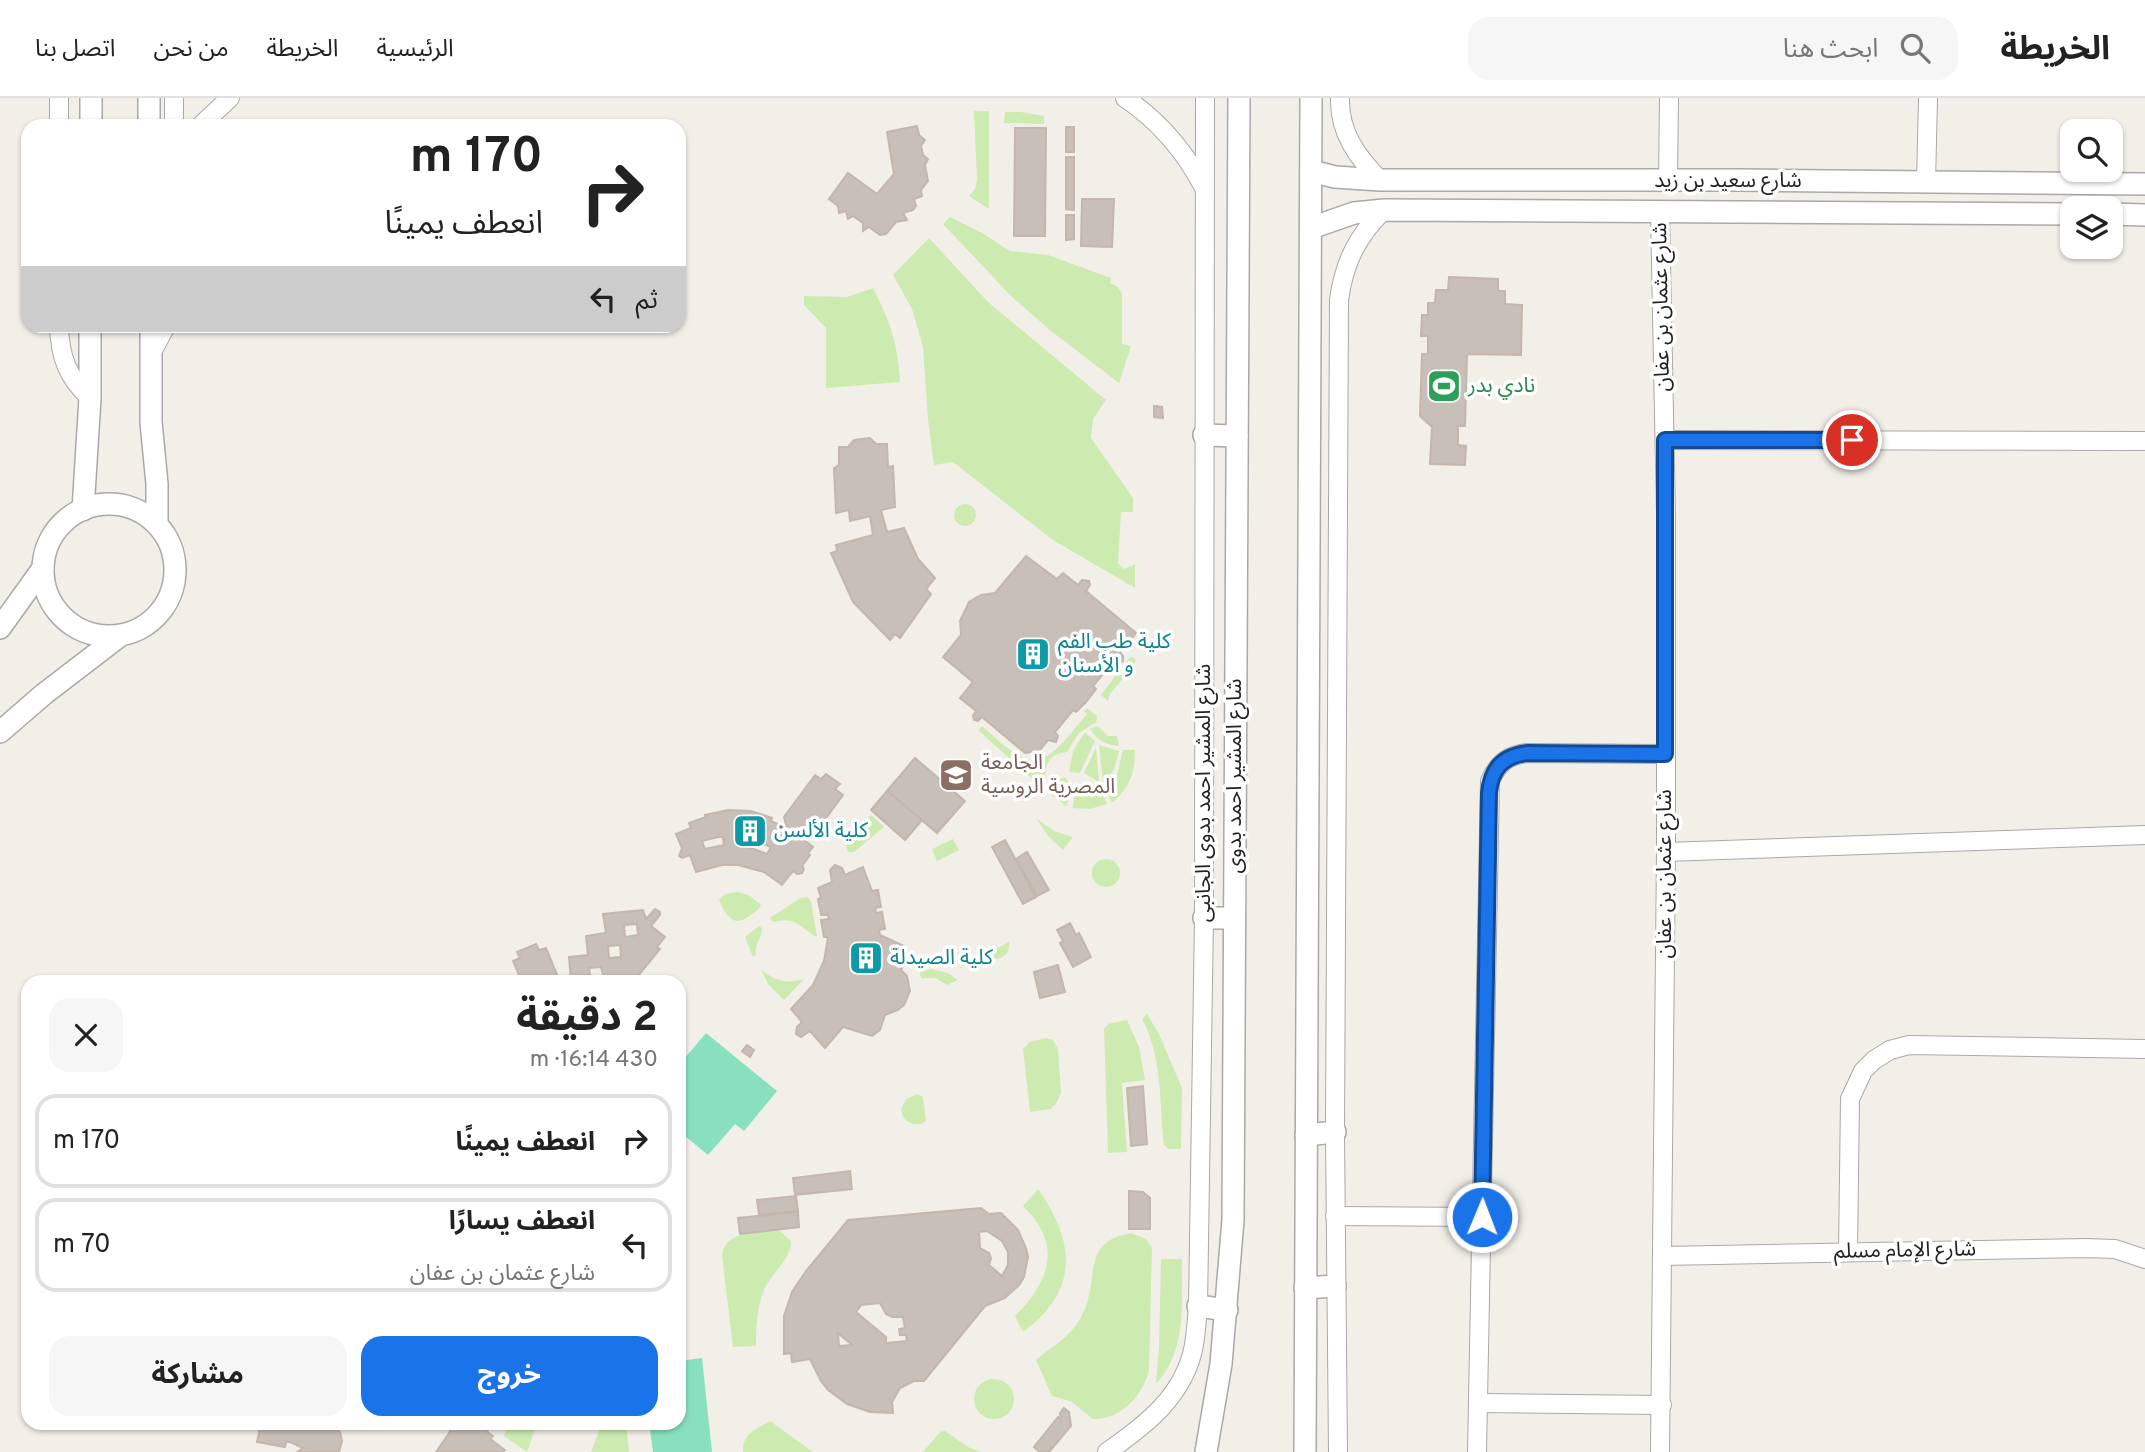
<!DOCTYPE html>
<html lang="ar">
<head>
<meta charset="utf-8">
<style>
	:root { --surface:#fff; --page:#f6f6f6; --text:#222; --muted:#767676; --line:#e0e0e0; --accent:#1a73e8 }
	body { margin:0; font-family:Overpass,"Noto Sans Arabic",sans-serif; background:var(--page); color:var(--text); direction:rtl; height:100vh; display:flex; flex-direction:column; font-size:26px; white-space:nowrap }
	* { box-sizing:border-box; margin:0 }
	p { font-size:23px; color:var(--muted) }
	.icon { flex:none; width:38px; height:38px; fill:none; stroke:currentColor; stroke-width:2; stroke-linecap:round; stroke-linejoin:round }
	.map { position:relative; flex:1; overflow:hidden; direction:ltr }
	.panel { position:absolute; left:21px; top:877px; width:665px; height:455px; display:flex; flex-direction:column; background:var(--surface); border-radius:21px; box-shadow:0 2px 5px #0004; direction:rtl }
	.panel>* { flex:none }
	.top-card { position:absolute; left:21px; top:21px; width:665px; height:214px; border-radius:21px; box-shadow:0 2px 5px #0004; direction:rtl; background:#fff; color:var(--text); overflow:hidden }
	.buttons { position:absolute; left:2060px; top:21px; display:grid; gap:14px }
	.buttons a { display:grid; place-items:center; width:63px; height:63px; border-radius:14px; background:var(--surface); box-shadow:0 2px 5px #0004; font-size:35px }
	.pin { position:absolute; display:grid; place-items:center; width:60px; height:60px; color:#fff; margin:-30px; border:4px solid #fff; border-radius:50%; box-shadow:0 2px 7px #0007 }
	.me { position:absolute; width:77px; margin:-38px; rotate:1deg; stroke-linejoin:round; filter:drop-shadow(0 0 5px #0008) }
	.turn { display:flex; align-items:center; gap:24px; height:147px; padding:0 28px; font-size:32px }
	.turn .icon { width:91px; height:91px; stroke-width:2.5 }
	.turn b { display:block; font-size:49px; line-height:60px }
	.then { display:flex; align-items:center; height:66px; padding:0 28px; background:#0003; gap:14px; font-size:26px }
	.round { display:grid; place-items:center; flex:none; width:74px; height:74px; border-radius:21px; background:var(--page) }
	.summary { display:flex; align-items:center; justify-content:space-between; height:119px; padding:0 28px }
	h1 { font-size:42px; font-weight:700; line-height:52px }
	.action { display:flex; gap:14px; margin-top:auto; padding:14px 28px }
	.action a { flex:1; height:80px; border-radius:21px; background:var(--accent); color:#fff; font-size:28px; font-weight:700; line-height:80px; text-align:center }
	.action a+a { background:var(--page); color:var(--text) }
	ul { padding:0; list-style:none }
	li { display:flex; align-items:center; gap:21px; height:94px; margin:0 14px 10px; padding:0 14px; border:4px solid var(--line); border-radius:21px }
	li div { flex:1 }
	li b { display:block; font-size:26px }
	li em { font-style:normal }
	header { display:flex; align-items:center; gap:42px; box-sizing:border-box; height:98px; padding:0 35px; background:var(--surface); border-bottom:2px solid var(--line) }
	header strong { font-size:33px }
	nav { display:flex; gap:38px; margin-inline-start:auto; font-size:24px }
	.search { width:490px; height:63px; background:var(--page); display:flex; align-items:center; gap:18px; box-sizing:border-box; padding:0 24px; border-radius:21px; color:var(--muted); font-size:26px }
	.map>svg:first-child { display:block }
	.grass { fill:#cdebb0 }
	.pitch { fill:#88e0be }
	.building { fill:#c7bfb8; stroke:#c4b6ab; stroke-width:2; fill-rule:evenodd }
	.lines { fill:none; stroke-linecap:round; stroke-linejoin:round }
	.minor-casing { stroke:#a9a9a9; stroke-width:20 }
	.tertiary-casing { stroke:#a9a9a9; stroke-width:24 }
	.minor { stroke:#fff; stroke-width:18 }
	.tertiary { stroke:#fff; stroke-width:21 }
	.route-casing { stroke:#114b97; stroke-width:18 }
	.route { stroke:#1a73e8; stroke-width:12 }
	.labels { text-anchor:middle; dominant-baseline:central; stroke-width:7; stroke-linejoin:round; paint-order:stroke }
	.street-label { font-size:21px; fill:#222; stroke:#fff }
	.leisure-label { font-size:21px; fill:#27864d; stroke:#fff; text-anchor:start }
	.culture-label { font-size:21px; fill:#0d838f; stroke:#fff; text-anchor:start }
	.education-label { font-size:21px; fill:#785e54; stroke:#fff; text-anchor:start }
</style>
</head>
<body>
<header>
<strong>الخريطة</strong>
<div class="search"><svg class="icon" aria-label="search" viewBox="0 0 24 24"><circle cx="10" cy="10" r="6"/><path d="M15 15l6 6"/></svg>ابحث هنا</div>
<nav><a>الرئيسية</a><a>الخريطة</a><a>من نحن</a><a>اتصل بنا</a></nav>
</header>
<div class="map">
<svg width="2145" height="1354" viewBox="0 0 2145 1354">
	<rect width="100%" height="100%" fill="#f2efe9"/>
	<g class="grass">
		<polygon points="974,13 989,13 989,111 969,98 975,91 977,82"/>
		<polygon points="1005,14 1021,14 1044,18 1044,26 1004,25"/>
		<polygon points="950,119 982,135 1010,153 1048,157 1111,180 1110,185 1118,189 1122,196 1122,246 1131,248 1119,285 1051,233 1012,199 943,126"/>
		<polygon points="929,140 988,204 1106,302 1093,321 1091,340 1133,400 1133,414 1121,414 1118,465 1124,471 1135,466 1135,490 1053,442 953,364 934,367 928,322 923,249 912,211 893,177"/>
		<path d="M873,190C890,223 898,246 900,284L826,290V230L804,207V198L847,199Z"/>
		<circle cx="965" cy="417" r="11"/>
		<polygon points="1133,559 1136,562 1134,567 1110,596 1108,603 1101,597 1129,560"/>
		<path d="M1087,610L1097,618L1096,624L1078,636L1067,654C1051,655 1043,666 1046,681L1040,688L978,632L982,628C994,638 1007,652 1022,659C1048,673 1072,632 1087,616L1084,613Z"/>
		<path d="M1098,628L1108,638H1117L1119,648C1106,647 1097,642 1090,631Z"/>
		<polygon points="1085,634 1095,643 1080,675 1069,674 1073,653"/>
		<polygon points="1099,647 1119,653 1114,672 1103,685"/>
		<polygon points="1096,650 1099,684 1084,675"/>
		<path d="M1123,652H1135C1135,675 1130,689 1112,705L1104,690L1117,677Z"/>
		<polygon points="1065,679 1073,691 1066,708 1044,691 1052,684"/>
		<polygon points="1101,692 1107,706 1090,711 1072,710 1076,694 1091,695"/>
		<polygon points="871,717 884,729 854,754 848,754 846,747"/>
		<polygon points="1037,721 1054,733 1073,739 1063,752 1048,738"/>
		<polygon points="953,741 959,752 937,763 932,751"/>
		<circle cx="1106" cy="775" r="14"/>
		<path d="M737,794L749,797L761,807C758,813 754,815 748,819C733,830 725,816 719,802L725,796Z"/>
		<path d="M807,799L811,803L817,839C800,831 799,818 774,824L770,822L771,819L801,800Z"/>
		<path d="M759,828L762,830C763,839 754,846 756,857L753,859L745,839Z"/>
		<path d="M1009,844C1010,854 1005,860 995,861L986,856Z"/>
		<path d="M761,871C774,883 787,886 804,881L784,902L768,886Z"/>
		<polygon points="931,871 948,875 958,882 947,887 935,880 921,880 920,874"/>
		<path d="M1147,916L1159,936L1182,990L1181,1051H1169L1164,1047C1159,1005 1163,959 1142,921Z"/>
		<polygon points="1127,922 1139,949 1145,982 1122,985 1127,1054 1108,1055 1104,931 1108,926"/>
		<polygon points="1046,940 1053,942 1058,951 1061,995 1057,1004 1051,1011 1030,1014 1023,951 1030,944"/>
		<path d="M918,996L923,999L926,1023C919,1029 908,1026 903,1019L901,1011L907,1000Z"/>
		<path d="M1038,1091C1076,1144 1079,1193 1023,1234L1015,1218C1050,1183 1063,1146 1023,1108Z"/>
		<path d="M780,1133L791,1143C792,1160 771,1176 764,1192C757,1210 756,1228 756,1248L733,1249L722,1157C725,1132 760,1134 780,1133Z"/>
		<path d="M1131,1135L1146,1141L1152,1150L1149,1273C1142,1298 1121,1322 1093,1321L1072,1304L1052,1298L1036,1262C1052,1248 1069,1240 1080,1221C1103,1182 1077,1145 1131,1135Z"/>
		<path d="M1161,1161H1182C1181,1205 1188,1251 1156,1286L1159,1249Z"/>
		<circle cx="994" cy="1301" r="20"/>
		<path d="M770,1323L813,1354H743C742,1336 756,1331 770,1323Z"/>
		<polygon points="508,1325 537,1326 527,1354 504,1338"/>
		<polygon points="602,1325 626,1325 629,1354 591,1354"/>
		<polygon points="945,1333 968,1349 980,1354 923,1354 940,1334"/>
	</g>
	<g class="pitch">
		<polygon points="706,935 777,993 744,1033 735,1026 708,1057 679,1033 679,990 684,983 679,979 679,967"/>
		<polygon points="702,1260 712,1354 653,1354 649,1325 679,1325 679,1263"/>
	</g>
	<g class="building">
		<polygon points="917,28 919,37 925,42 921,48 923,57 928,61 925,67 928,83 921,92 922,98 914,101 916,108 913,112 903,115 907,122 896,124 886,136 880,137 869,129 863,133 863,125 853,118 848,121 846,113 839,115 838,108 829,101 848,75 877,96 894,76 887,34"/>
		<rect x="1066" y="29" width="8" height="25"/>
		<polygon points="1015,30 1046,30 1045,138 1014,138"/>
		<polygon points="1066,59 1074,59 1074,112 1066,111"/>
		<polygon points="1082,101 1114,101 1112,149 1081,148"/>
		<polygon points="1066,117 1074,117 1074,141 1066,142"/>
		<polygon points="1449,179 1498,181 1498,193 1505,193 1505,206 1522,207 1521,257 1467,256 1465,328 1458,328 1458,347 1466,348 1465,367 1430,366 1432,329 1420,318 1422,256 1428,256 1428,238 1421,238 1422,217 1428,217 1428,205 1435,205 1436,192 1448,192"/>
		<polygon points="1154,308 1162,309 1163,320 1154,319"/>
		<polygon points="870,340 876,346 887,346 888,369 893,368 895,409 881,412 887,434 904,430 918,461 935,480 926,491 931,496 900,540 895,536 890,542 853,504 831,455 837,453 836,447 873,437 870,418 850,423 849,412 836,415 834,370 839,367 839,349 848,349 854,342"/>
		<polygon points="1026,458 1057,481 1063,475 1078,487 1082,482 1089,483 1090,487 1086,493 1136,535 1120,555 1123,558 1123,563 1119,566 1113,564 1093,588 1096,591 1086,604 1076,614 1073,612 1055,634 1058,638 1056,644 1048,642 1039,653 1025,655 982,619 978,623 974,622 973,618 976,613 960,600 973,584 943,559 961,537 960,523 969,504 981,497 995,495"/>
		<polygon points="915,660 965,703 937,735 887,693"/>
		<path d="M826,676L840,686L835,691L843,697L813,738H805L803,741L813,749L808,755L810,757L802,768L804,771L802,775L797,776L793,773L782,787L764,774L738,767H722L696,774L690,757L682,760L679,758L682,750L676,736L691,730L689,725L706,719L705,717L728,712L751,713L772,720L771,723L787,731L784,719L815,677L821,681ZM718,739H723L724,747L705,751L702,743ZM750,741L771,749L767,756L748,749Z"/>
		<polygon points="887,693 922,722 905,742 871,712"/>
		<polygon points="1005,742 1036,799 1023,806 992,749"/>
		<polygon points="1027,754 1049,792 1037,798 1016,761"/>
		<polygon points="835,767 842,770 845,777 863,769 872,793 878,792 881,809 875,810 876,815 882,814 885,831 879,832 880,837 904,848 908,857 901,872 907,878 910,893 904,907 898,912 885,917 880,932 872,938 843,929 825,950 810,933 801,939 796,936 797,929 802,924 791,911 813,887 824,863 828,839 824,839 821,822 829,821 828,817 821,817 818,801 821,800 818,790 832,784 830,772"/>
		<path d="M655,811L660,814V817L651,828L665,839L657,849L660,851L633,884H571L569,859L588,857L586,838L606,835L603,816L643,812L646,821ZM637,826L638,837L625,839L624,827ZM620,847L621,859L609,860L608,848ZM601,869L603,877L601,881H591L589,870Z"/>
		<polygon points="1070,825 1076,837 1079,835 1091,859 1073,869 1060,845 1063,843 1057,832"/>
		<polygon points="536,846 539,852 546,850 560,884 522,884 513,863 520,860 517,854"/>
		<polygon points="1058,867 1065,894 1040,900 1034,874"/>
		<polygon points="747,947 754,952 750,959 742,953"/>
		<polygon points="1143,988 1147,1046 1131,1048 1127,990"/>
		<polygon points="850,1073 852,1091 795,1097 793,1080"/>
		<polygon points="1129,1093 1143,1094 1150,1100 1150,1131 1129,1131"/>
		<polygon points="796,1098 798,1113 759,1117 757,1102"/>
		<path d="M981,1110L989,1116L1001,1115L1018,1132L1026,1150L1028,1159L1024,1179L1019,1187L1005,1200L985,1208L924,1283H914L900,1290L892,1304L893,1315L870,1314L847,1306L828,1292L821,1283L810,1261L792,1264L791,1255L784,1256V1218L792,1194L806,1173L848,1122ZM987,1133L1002,1143L1008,1154V1167L1002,1178L989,1167L991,1160L989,1155L980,1150L979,1134ZM880,1205L886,1216L892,1219H903L905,1230L899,1231L900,1237H906L907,1243L886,1245V1239L856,1214L861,1207ZM838,1235L852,1247L839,1248Z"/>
		<polygon points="798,1114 799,1129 740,1136 738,1120"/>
		<polygon points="1064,1310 1069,1314 1071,1328 1049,1354 1040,1354 1034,1349 1058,1319 1061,1322 1060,1315"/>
		<polygon points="261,1325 313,1325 331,1328 340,1334 342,1343 339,1354 297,1354 303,1350 290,1344 286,1344 285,1349 257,1344"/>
		<polygon points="456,1325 477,1327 492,1325 487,1334 493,1338 490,1341 505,1352 503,1354 436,1354"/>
	</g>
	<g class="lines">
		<g class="minor-casing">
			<g id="minor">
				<path d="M1125,0C1159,23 1184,52 1203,88"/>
				<path d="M1340,0C1339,34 1357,59 1380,82"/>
				<polyline points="59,28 59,0"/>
				<polyline points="174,28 174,0"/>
				<polyline points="200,28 230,0"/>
				<polyline points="1668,82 1669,0"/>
				<polyline points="1926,85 1928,0"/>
				<polyline points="1660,114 1666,417 1666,754 1660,1354"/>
				<path d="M59,228C60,258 67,279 90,300"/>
				<polyline points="151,256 166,228"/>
				<polyline points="1665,342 2145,343"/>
				<polyline points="1666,754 2145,737"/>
				<polyline points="1335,1118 1482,1119"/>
				<polyline points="1848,1154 1850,1001 1863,973 1874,962 1890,952 1909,947 2145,951"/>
				<polyline points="1663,1158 2086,1150 2115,1151 2145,1161"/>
				<polyline points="1478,1305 1662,1307"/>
				<path d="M1107,1354C1146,1327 1185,1297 1194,1247C1196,1234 1197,1221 1198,1208L1204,820L1205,0"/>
				<path d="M1338,1354L1335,1034L1339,202C1344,165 1357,138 1384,112"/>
				<path d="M1477,1354L1490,683C1498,665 1508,657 1527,655L1666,656"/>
			</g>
		</g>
		<g class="tertiary-casing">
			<g id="tertiary">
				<polyline points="149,0 149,28"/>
				<polyline points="91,28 91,0"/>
				<polyline points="1311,73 1335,79 1380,82 1740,82 2145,86"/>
				<polyline points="2110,116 2145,117"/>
				<polyline points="1311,130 1354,115 1384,112 2072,116"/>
				<polyline points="151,228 151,324 157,386 157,426"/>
				<polyline points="1204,337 1237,338"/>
				<circle cx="109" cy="472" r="66"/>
				<polyline points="83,412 90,300 90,228"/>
				<polyline points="0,530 43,470"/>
				<polyline points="0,634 44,596 121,537"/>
				<polyline points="1204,820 1234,820"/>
				<polyline points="1306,1037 1335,1034"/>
				<polyline points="1305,1190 1335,1188"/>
				<polyline points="1198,1208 1227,1212"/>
				<polyline points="1206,1354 1221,1266 1233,1122 1239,0"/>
				<polyline points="1305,1354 1311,0"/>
			</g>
		</g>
		<use href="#minor" class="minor"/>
		<use href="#tertiary" class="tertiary"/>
	</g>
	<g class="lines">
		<g class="route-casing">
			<path id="route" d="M1482,1119L1489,695C1491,671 1503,658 1527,655L1665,656V342H1852"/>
		</g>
		<use href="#route" class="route"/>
	</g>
	<defs>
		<g id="stadium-square" transform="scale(1.75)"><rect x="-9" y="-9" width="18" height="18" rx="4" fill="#2e9e5b" stroke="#fff"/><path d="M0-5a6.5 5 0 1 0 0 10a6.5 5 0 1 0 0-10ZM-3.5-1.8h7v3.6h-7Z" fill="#fff"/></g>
		<g id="building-square" transform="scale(1.75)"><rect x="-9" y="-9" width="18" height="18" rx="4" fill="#0f9aa8" stroke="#fff"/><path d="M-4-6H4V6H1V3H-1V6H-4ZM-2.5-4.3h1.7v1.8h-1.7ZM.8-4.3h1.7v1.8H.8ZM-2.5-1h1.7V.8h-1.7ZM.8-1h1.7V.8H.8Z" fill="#fff"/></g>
		<g id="university-square" transform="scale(1.75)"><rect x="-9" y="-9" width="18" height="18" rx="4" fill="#8d6e63" stroke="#fff"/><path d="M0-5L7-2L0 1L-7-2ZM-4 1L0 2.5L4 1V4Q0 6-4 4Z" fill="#fff"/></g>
	</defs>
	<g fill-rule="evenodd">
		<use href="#stadium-square" x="1444" y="288"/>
		<use href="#building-square" x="1033" y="556"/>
		<use href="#university-square" x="956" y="677"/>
		<use href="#building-square" x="750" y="733"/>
		<use href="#building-square" x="866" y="860"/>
	</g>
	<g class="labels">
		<g class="street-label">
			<text x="1728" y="83">شارع سعيد بن زيد</text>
			<text transform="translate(1662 209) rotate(-91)">شارع عثمان بن عفان</text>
			<text transform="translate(1235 678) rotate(-90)">شارع المشير احمد بدوى</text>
			<text transform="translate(1204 695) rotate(-90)">شارع المشير احمد بدوى الجانبى</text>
			<text transform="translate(1665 776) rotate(-90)">شارع عثمان بن عفان</text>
			<text transform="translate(1905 1153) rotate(-1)">شارع الإمام مسلم</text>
		</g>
		<g class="leisure-label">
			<text x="1468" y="288">نادي بدر</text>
		</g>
		<g class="culture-label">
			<text x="1058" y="544">كلية طب الفم<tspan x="1058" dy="24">و الأسنان</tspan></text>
			<text x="774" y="733">كلية الألسن</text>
			<text x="890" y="860">كلية الصيدلة</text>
		</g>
		<g class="education-label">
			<text x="981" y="665">الجامعة<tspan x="981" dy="24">المصرية الروسية</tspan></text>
		</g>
	</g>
</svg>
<div class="buttons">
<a><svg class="icon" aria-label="search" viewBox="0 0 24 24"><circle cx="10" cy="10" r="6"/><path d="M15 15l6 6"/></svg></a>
<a><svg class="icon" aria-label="layers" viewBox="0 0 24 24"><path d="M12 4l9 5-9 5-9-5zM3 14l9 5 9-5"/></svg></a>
</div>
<div class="pin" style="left:1852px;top:342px;background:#d93025"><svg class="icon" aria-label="arrive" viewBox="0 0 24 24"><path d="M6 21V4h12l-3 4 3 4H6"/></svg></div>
<svg class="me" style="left:1482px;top:1119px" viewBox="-20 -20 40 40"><circle r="17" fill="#1a73e8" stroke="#fff" stroke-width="3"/><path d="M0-11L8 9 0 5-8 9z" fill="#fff"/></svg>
<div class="top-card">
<div class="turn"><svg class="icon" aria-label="right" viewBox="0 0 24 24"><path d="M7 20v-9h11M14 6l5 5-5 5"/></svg><div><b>170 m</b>انعطف يمينًا</div></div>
<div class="then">ثم<svg class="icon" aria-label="left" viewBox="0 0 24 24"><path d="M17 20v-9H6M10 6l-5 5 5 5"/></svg></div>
</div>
<section class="panel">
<div class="summary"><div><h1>2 دقيقة</h1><p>430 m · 16:14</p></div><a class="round"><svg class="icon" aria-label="close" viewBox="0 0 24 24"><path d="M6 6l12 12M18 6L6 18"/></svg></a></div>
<ul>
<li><svg class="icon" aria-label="right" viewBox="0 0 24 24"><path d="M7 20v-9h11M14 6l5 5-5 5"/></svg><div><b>انعطف يمينًا</b></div><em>170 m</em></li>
<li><svg class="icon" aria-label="left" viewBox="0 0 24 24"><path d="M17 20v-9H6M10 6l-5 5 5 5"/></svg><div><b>انعطف يسارًا</b><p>شارع عثمان بن عفان</p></div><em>70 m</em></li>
</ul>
<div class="action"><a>خروج</a><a>مشاركة</a></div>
</section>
</div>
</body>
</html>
